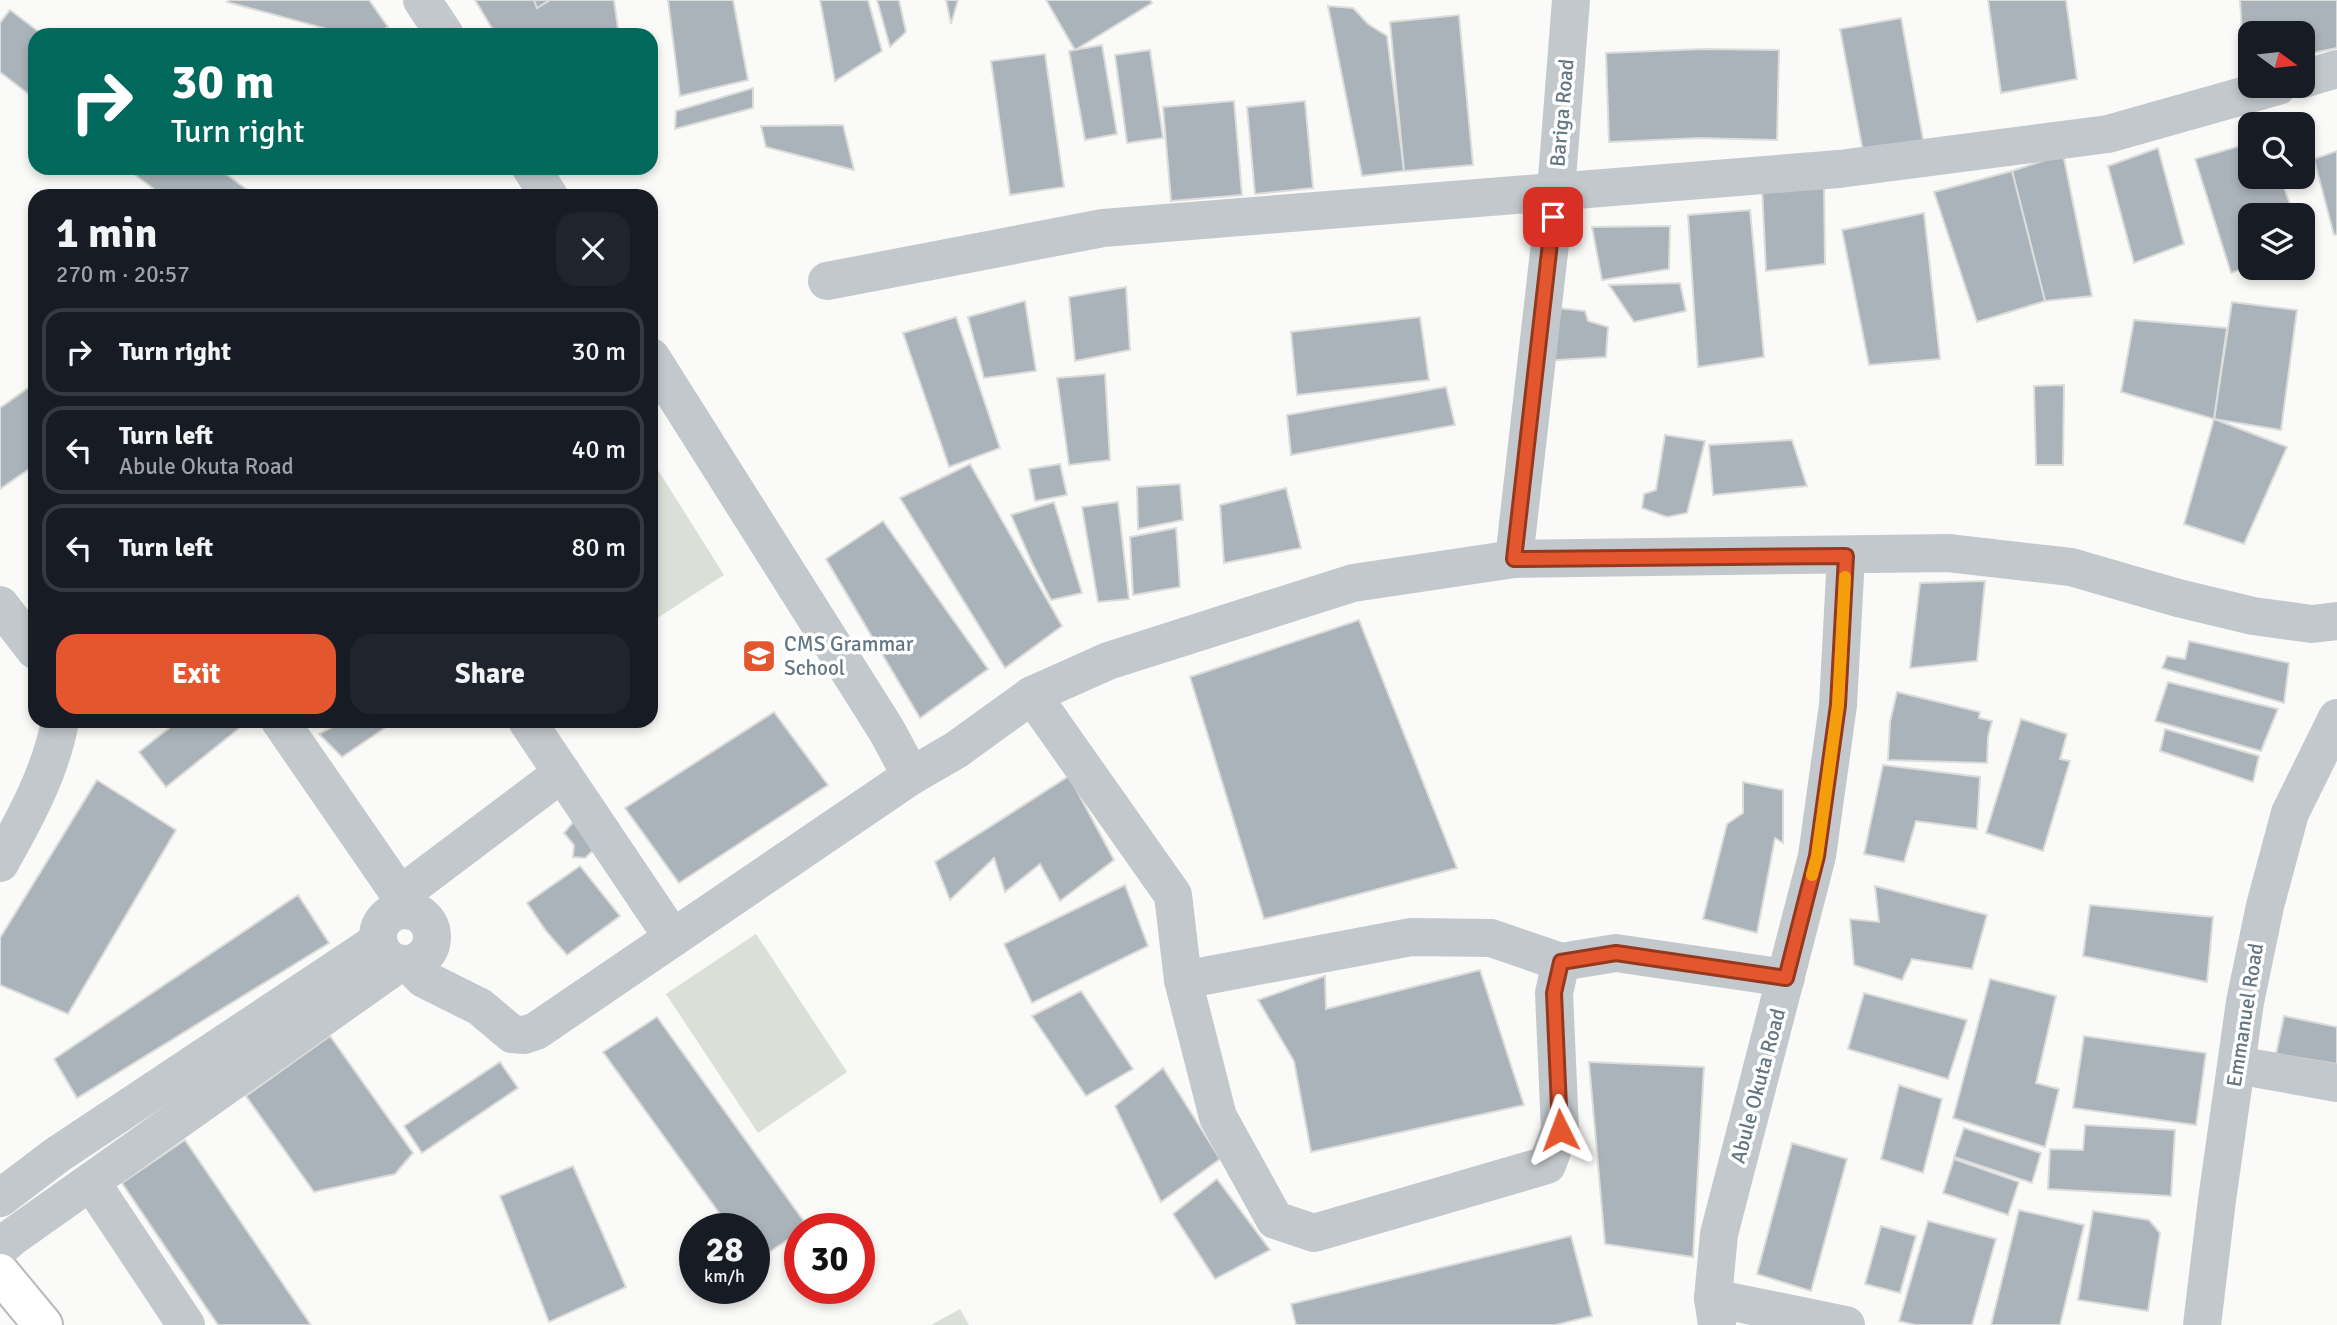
<!DOCTYPE html>
<html lang="en">
<head>
<meta charset="utf-8">
<style>
	:root { --surface:#171b24; --page:#20242c; --text:#f1f3f6; --muted:#9ea1a6; --line:#363941; --accent:#e4572e }
	body { margin:0; font-family:Signika,sans-serif; background:var(--page); color:var(--text); height:100vh; display:flex; flex-direction:column; font-size:26px; white-space:nowrap }
	* { box-sizing:border-box; margin:0 }
	p { font-size:23px; color:var(--muted) }
	.icon { flex:none; width:38px; height:38px; fill:none; stroke:currentColor; stroke-width:2; stroke-linecap:round; stroke-linejoin:round }
	.map { position:relative; flex:1; overflow:hidden }
	.drawer { position:absolute; left:28px; top:189px; width:630px; height:539px; display:flex; flex-direction:column; background:var(--surface); border-radius:21px; box-shadow:0 4px 10px #0003 }
	.drawer>* { flex:none }
	.hud { position:absolute; left:28px; top:28px; width:630px; height:147px; border-radius:21px; box-shadow:0 4px 10px #0003; background:#00695c; color:#fff; overflow:hidden }
	.needle { width:46px; rotate:105deg }
	.tools { position:absolute; left:2238px; top:21px; display:grid; gap:14px }
	.tools a { display:grid; place-items:center; width:77px; height:77px; border-radius:14px; background:var(--surface); box-shadow:0 4px 10px #0003; font-size:35px }
	.speed { position:absolute; left:679px; top:1213px; display:flex; gap:14px; font-size:35px; font-weight:700; text-align:center }
	.speed>* { display:grid; place-content:center; width:91px; height:91px; border-radius:50%; background:var(--surface); box-shadow:0 4px 10px #0003; line-height:1 }
	.speed small { font-size:18px; font-weight:400 }
	.speed .limit { border:10px solid #d22; background:#fff; color:#111 }
	.pin { position:absolute; display:grid; place-items:center; width:60px; height:60px; color:#fff; margin:-30px; border-radius:14px; box-shadow:0 4px 10px #0006 }
	.me { position:absolute; width:77px; margin:-38px; rotate:357deg; stroke-linejoin:round; filter:drop-shadow(0 0 5px #0008) }
	.turn { display:flex; align-items:center; gap:24px; height:147px; padding:0 28px; font-size:32px }
	.turn .icon { width:91px; height:91px; stroke-width:2.5 }
	.turn b { display:block; font-size:49px; line-height:60px }
	.round { display:grid; place-items:center; flex:none; width:74px; height:74px; border-radius:21px; background:var(--page) }
	.head { display:flex; align-items:center; justify-content:space-between; height:119px; padding:0 28px }
	h1 { font-size:42px; font-weight:700; line-height:52px }
	.primary-button { display:flex; gap:14px; margin-top:auto; padding:14px 28px }
	.primary-button a { flex:1; height:80px; border-radius:21px; background:var(--accent); color:#fff; font-size:28px; font-weight:700; line-height:80px; text-align:center }
	.primary-button a+a { background:var(--page); color:var(--text) }
	ul { padding:0; list-style:none }
	li { display:flex; align-items:center; gap:21px; height:88px; margin:0 14px 10px; padding:0 14px; border:4px solid var(--line); border-radius:21px }
	li div { flex:1 }
	li b { display:block; font-size:26px }
	li em { font-style:normal }
	.map>svg:first-child { display:block }
	.green { fill:#dadfd7 }
	.building { fill:#aab3b9; stroke:#dcdcda; stroke-width:2 }
	.lines { fill:none; stroke-linecap:round; stroke-linejoin:round }
	.major-casing { stroke:#b5babe; stroke-width:42 }
	.minor { stroke:#c3c8cc; stroke-width:38 }
	.major { stroke:#fff; stroke-width:38 }
	.route-casing { stroke:#94391e; stroke-width:18 }
	.route { stroke:#e4572e; stroke-width:12 }
	.slow { stroke:#f59e0b; stroke-width:12 }
	.labels { text-anchor:middle; dominant-baseline:central; stroke-width:7; stroke-linejoin:round; paint-order:stroke }
	.street-label { font-size:21px; fill:#657683; stroke:#fff }
	.poi-label { font-size:21px; fill:#657683; stroke:#fff; text-anchor:start }
</style>
</head>
<body>
<div class="map">
<svg width="2337" height="1325" viewBox="0 0 2337 1325">
	<rect width="100%" height="100%" fill="#fafaf8"/>
	<g class="green">
		<polygon points="651,459 724,575 651,622"/>
		<polygon points="756,934 847,1072 758,1133 666,994"/>
		<polygon points="960,1309 969,1325 931,1325"/>
	</g>
	<g class="building">
		<polygon points="230,0 369,0 388,27 374,35 349,35 227,2"/>
		<polygon points="475,0 614,0 619,35 496,35"/>
		<polygon points="534,0 550,0 537,8"/>
		<polygon points="668,0 733,0 748,80 680,96"/>
		<polygon points="820,0 868,0 882,51 835,81"/>
		<polygon points="877,0 899,0 906,32 890,47"/>
		<polygon points="946,0 958,0 951,24"/>
		<polygon points="1046,0 1150,0 1152,3 1075,50"/>
		<polygon points="1988,0 2066,0 2077,79 2001,93"/>
		<polygon points="2240,0 2337,0 2337,48 2303,55 2303,33 2250,33 2250,67 2244,68"/>
		<polygon points="1328,6 1353,8 1368,24 1387,36 1404,171 1362,176"/>
		<polygon points="10,10 43,35 35,35 35,99 0,72 0,23"/>
		<polygon points="1459,15 1473,165 1404,171 1390,22"/>
		<polygon points="1901,18 1924,145 1864,157 1840,29"/>
		<polygon points="1102,45 1117,134 1085,140 1069,51"/>
		<polygon points="1703,49 1779,50 1777,140 1700,138 1609,142 1606,53"/>
		<polygon points="1150,50 1163,138 1127,143 1115,55"/>
		<polygon points="1045,54 1064,187 1010,195 991,61"/>
		<polygon points="753,88 753,108 675,129 676,111"/>
		<polygon points="1234,101 1242,195 1171,201 1163,107"/>
		<polygon points="1305,101 1313,188 1255,194 1247,107"/>
		<polygon points="843,125 854,170 766,147 761,126"/>
		<polygon points="2250,143 2250,177 2280,177 2294,215 2250,215 2250,266 2231,273 2195,159"/>
		<polygon points="2158,148 2184,244 2134,263 2108,166"/>
		<polygon points="2337,151 2337,234 2334,235 2314,159"/>
		<polygon points="2063,154 2092,296 2045,301 2012,171"/>
		<polygon points="126,168 218,168 250,192 247,196 163,196"/>
		<polygon points="2012,171 2045,301 1977,322 1934,192"/>
		<polygon points="1824,182 1825,264 1766,271 1762,187"/>
		<polygon points="1750,210 1764,357 1698,367 1688,215"/>
		<polygon points="1924,213 1940,359 1869,365 1842,230"/>
		<polygon points="1670,226 1669,269 1602,280 1592,227"/>
		<polygon points="1680,283 1686,311 1634,322 1609,285"/>
		<polygon points="1126,287 1130,350 1075,361 1069,297"/>
		<polygon points="1025,301 1036,371 984,378 968,317"/>
		<polygon points="2232,302 2297,310 2281,430 2214,419"/>
		<polygon points="1549,307 1585,311 1588,321 1608,327 1606,357 1542,361"/>
		<polygon points="956,317 1000,448 949,467 903,333"/>
		<polygon points="1420,317 1429,380 1297,395 1291,332"/>
		<polygon points="2134,320 2227,328 2214,419 2121,392"/>
		<polygon points="1105,374 1110,460 1069,465 1057,378"/>
		<polygon points="35,383 35,465 0,489 0,408"/>
		<polygon points="2064,385 2063,465 2036,465 2034,386"/>
		<polygon points="1446,387 1455,425 1291,455 1287,415"/>
		<polygon points="2214,419 2287,447 2244,544 2184,524"/>
		<polygon points="1665,435 1705,441 1687,513 1667,517 1642,508 1644,494 1656,490"/>
		<polygon points="1792,440 1807,486 1713,495 1709,445"/>
		<polygon points="970,464 1062,626 1005,668 900,498"/>
		<polygon points="1060,464 1067,495 1035,501 1029,469"/>
		<polygon points="1180,484 1183,520 1138,529 1137,487"/>
		<polygon points="1286,488 1301,548 1224,563 1220,505"/>
		<polygon points="1054,502 1082,593 1051,600 1033,565 1011,515"/>
		<polygon points="1118,502 1129,599 1098,602 1082,507"/>
		<polygon points="883,521 988,669 920,718 826,559"/>
		<polygon points="1176,528 1180,587 1133,595 1130,537"/>
		<polygon points="1985,581 1977,661 1910,668 1920,583"/>
		<polygon points="1359,620 1457,868 1264,919 1190,677"/>
		<polygon points="2189,641 2289,663 2284,703 2162,668 2167,656 2185,659"/>
		<polygon points="2168,682 2278,709 2261,751 2155,721"/>
		<polygon points="1897,692 1980,712 1979,718 1992,721 1988,737 1987,763 1888,760 1890,722"/>
		<polygon points="774,712 828,785 679,883 625,808"/>
		<polygon points="2021,719 2067,734 2060,759 2070,761 2043,851 1986,833"/>
		<polygon points="178,721 246,721 247,722 166,787 139,752"/>
		<polygon points="343,721 395,721 342,757 319,734"/>
		<polygon points="2165,729 2259,756 2253,782 2160,751"/>
		<polygon points="1883,765 1980,777 1977,829 1916,821 1904,862 1864,854"/>
		<polygon points="1069,776 1114,860 1060,901 1040,864 1005,892 994,858 950,900 935,862"/>
		<polygon points="97,780 176,830 68,1014 0,985 0,938"/>
		<polygon points="1743,782 1783,790 1783,843 1775,838 1757,933 1703,919 1727,824 1743,813"/>
		<polygon points="574,821 601,843 585,858 573,857 574,845 564,833"/>
		<polygon points="580,866 620,916 567,955 546,931 527,903"/>
		<polygon points="1125,885 1148,946 1032,1003 1004,944"/>
		<polygon points="1875,886 1987,915 1972,969 1912,959 1902,980 1854,965 1850,919 1879,922"/>
		<polygon points="298,895 329,943 77,1098 54,1059"/>
		<polygon points="2090,905 2213,917 2207,982 2083,956"/>
		<polygon points="1480,970 1524,1105 1311,1152 1294,1061 1258,1000 1325,976 1326,1009"/>
		<polygon points="1990,979 2056,996 2036,1083 2059,1089 2045,1147 1953,1118"/>
		<polygon points="1081,991 1133,1069 1086,1096 1032,1016"/>
		<polygon points="1864,993 1967,1020 1948,1079 1848,1049"/>
		<polygon points="2284,1016 2337,1027 2337,1064 2276,1054"/>
		<polygon points="657,1017 808,1227 800,1228 800,1232 754,1262 754,1228 730,1228 603,1052"/>
		<polygon points="330,1036 413,1153 395,1174 314,1192 246,1096"/>
		<polygon points="2084,1036 2206,1053 2196,1125 2073,1108"/>
		<polygon points="500,1062 518,1088 422,1153 404,1126"/>
		<polygon points="1589,1062 1704,1067 1693,1257 1605,1244"/>
		<polygon points="1163,1068 1220,1159 1161,1202 1115,1106"/>
		<polygon points="1899,1085 1942,1099 1923,1173 1881,1159"/>
		<polygon points="2085,1125 2175,1130 2171,1196 2048,1189 2050,1149 2083,1150"/>
		<polygon points="1964,1128 2041,1153 2032,1183 1954,1157"/>
		<polygon points="185,1140 311,1325 218,1325 122,1183"/>
		<polygon points="1792,1143 1847,1159 1811,1291 1757,1274"/>
		<polygon points="1954,1159 2019,1182 2008,1215 1943,1193"/>
		<polygon points="573,1166 626,1287 549,1322 500,1196"/>
		<polygon points="1217,1179 1270,1250 1215,1279 1173,1214"/>
		<polygon points="2019,1210 2084,1225 2060,1325 1991,1325"/>
		<polygon points="2093,1211 2149,1220 2160,1233 2148,1311 2078,1300"/>
		<polygon points="1928,1221 1996,1239 1972,1325 1915,1325 1899,1321"/>
		<polygon points="1881,1226 1916,1236 1900,1293 1865,1284"/>
		<polygon points="1571,1236 1592,1316 1555,1325 1296,1325 1291,1304"/>
	</g>
	<g class="lines">
		<g class="major-casing">
			<polyline id="major" points="0,1273 43,1325"/>
		</g>
		<g class="minor">
			<polyline points="422,0 445,35"/>
			<polyline points="2303,79 2337,69"/>
			<polyline points="531,168 549,196"/>
			<polyline points="827,281 1103,228 1839,169 2108,134 2278,86"/>
			<polyline points="651,357 887,731 911,776"/>
			<polyline points="1514,559 1556,191 1571,0"/>
			<polyline points="0,605 35,650"/>
			<polyline points="1032,695 1173,895 1183,980 1218,1117 1275,1220 1314,1233 1547,1165 1560,1130 1554,993 1561,962 1616,953 1786,978"/>
			<polyline points="280,721 411,911"/>
			<polyline points="527,721 673,938"/>
			<path d="M0,863C25,819 51,771 60,721"/>
			<polyline points="400,895 562,773"/>
			<circle cx="405" cy="937" r="27"/>
			<polyline points="409,964 424,979 480,1007 512,1034 524,1035 536,1031 911,776 956,750 1032,695 1108,661 1353,583 1514,559 1948,553 2071,567 2178,598 2253,616 2312,624 2337,621"/>
			<polyline points="1183,980 1411,937 1491,938 1561,962"/>
			<polyline points="2237,1065 2337,1083"/>
			<polyline points="91,1182 186,1325"/>
			<polyline points="0,1198 57,1155 377,942"/>
			<polyline points="0,1248 11,1238 398,964"/>
			<polyline points="1713,1298 1846,1325"/>
			<polyline points="1717,1325 1713,1298 1719,1234 1817,856 1838,705 1846,556"/>
			<polyline points="2202,1325 2217,1200 2245,1002 2265,906 2290,813 2337,718"/>
		</g>
		<use href="#major" class="major"/>
	</g>
	<g class="lines">
		<g class="route-casing">
			<polyline id="route" points="1553,217 1514,559 1846,556 1838,705 1817,856 1786,978 1616,953 1561,962 1554,993 1560,1130"/>
		</g>
		<use href="#route" class="route"/>
		<polyline class="slow" points="1812,875 1817,856 1838,705 1845,577"/>
	</g>
	<defs>
		<g id="school-square" transform="scale(1.75)"><rect x="-9" y="-9" width="18" height="18" rx="4" fill="#e4572e" stroke="#fff"/><path d="M0-5L7-2L0 1L-7-2ZM-4 1L0 2.5L4 1V4Q0 6-4 4Z" fill="#fff"/></g>
	</defs>
	<g fill-rule="evenodd">
		<use href="#school-square" x="759" y="656"/>
	</g>
	<g class="labels">
		<g class="street-label">
			<text transform="translate(1562 113) rotate(-85)">Bariga Road</text>
			<text transform="translate(2245 1015) rotate(-81)">Emmanuel Road</text>
			<text transform="translate(1758 1086) rotate(-75)">Abule Okuta Road</text>
		</g>
		<g class="poi-label">
			<text x="784" y="644">CMS Grammar<tspan x="784" dy="24">School</tspan></text>
		</g>
	</g>
</svg>
<div class="tools">
<a><svg class="needle" viewBox="-14 -14 28 28"><path d="M0-13l5 13h-10z" fill="#e53935"/><path d="M0 13l5-13h-10z" fill="#9ea1a6"/></svg></a>
<a><svg class="icon" aria-label="search" viewBox="0 0 24 24"><circle cx="10" cy="10" r="6"/><path d="M15 15l6 6"/></svg></a>
<a><svg class="icon" aria-label="layers" viewBox="0 0 24 24"><path d="M12 4l9 5-9 5-9-5zM3 14l9 5 9-5"/></svg></a>
</div>
<div class="speed"><div>28<small>km/h</small></div><div class="limit">30</div></div>
<div class="pin" style="left:1553px;top:217px;background:#d93025"><svg class="icon" aria-label="arrive" viewBox="0 0 24 24"><path d="M6 21V4h12l-3 4 3 4H6"/></svg></div>
<svg class="me" style="left:1560px;top:1130px" viewBox="-20 -20 40 40"><path d="M0-17L14 15 0 8-14 15z" fill="#e4572e" stroke="#fff" stroke-width="4"/></svg>
<div class="hud">
<div class="turn"><svg class="icon" aria-label="right" viewBox="0 0 24 24"><path d="M7 20v-9h11M14 6l5 5-5 5"/></svg><div><b>30 m</b>Turn right</div></div>
</div>
<section class="drawer">
<div class="head"><div><h1>1 min</h1><p>270 m · 20:57</p></div><a class="round"><svg class="icon" aria-label="close" viewBox="0 0 24 24"><path d="M6 6l12 12M18 6L6 18"/></svg></a></div>
<ul>
<li><svg class="icon" aria-label="right" viewBox="0 0 24 24"><path d="M7 20v-9h11M14 6l5 5-5 5"/></svg><div><b>Turn right</b></div><em>30 m</em></li>
<li><svg class="icon" aria-label="left" viewBox="0 0 24 24"><path d="M17 20v-9H6M10 6l-5 5 5 5"/></svg><div><b>Turn left</b><p>Abule Okuta Road</p></div><em>40 m</em></li>
<li><svg class="icon" aria-label="left" viewBox="0 0 24 24"><path d="M17 20v-9H6M10 6l-5 5 5 5"/></svg><div><b>Turn left</b></div><em>80 m</em></li>
</ul>
<div class="primary-button"><a>Exit</a><a>Share</a></div>
</section>
</div>
</body>
</html>
